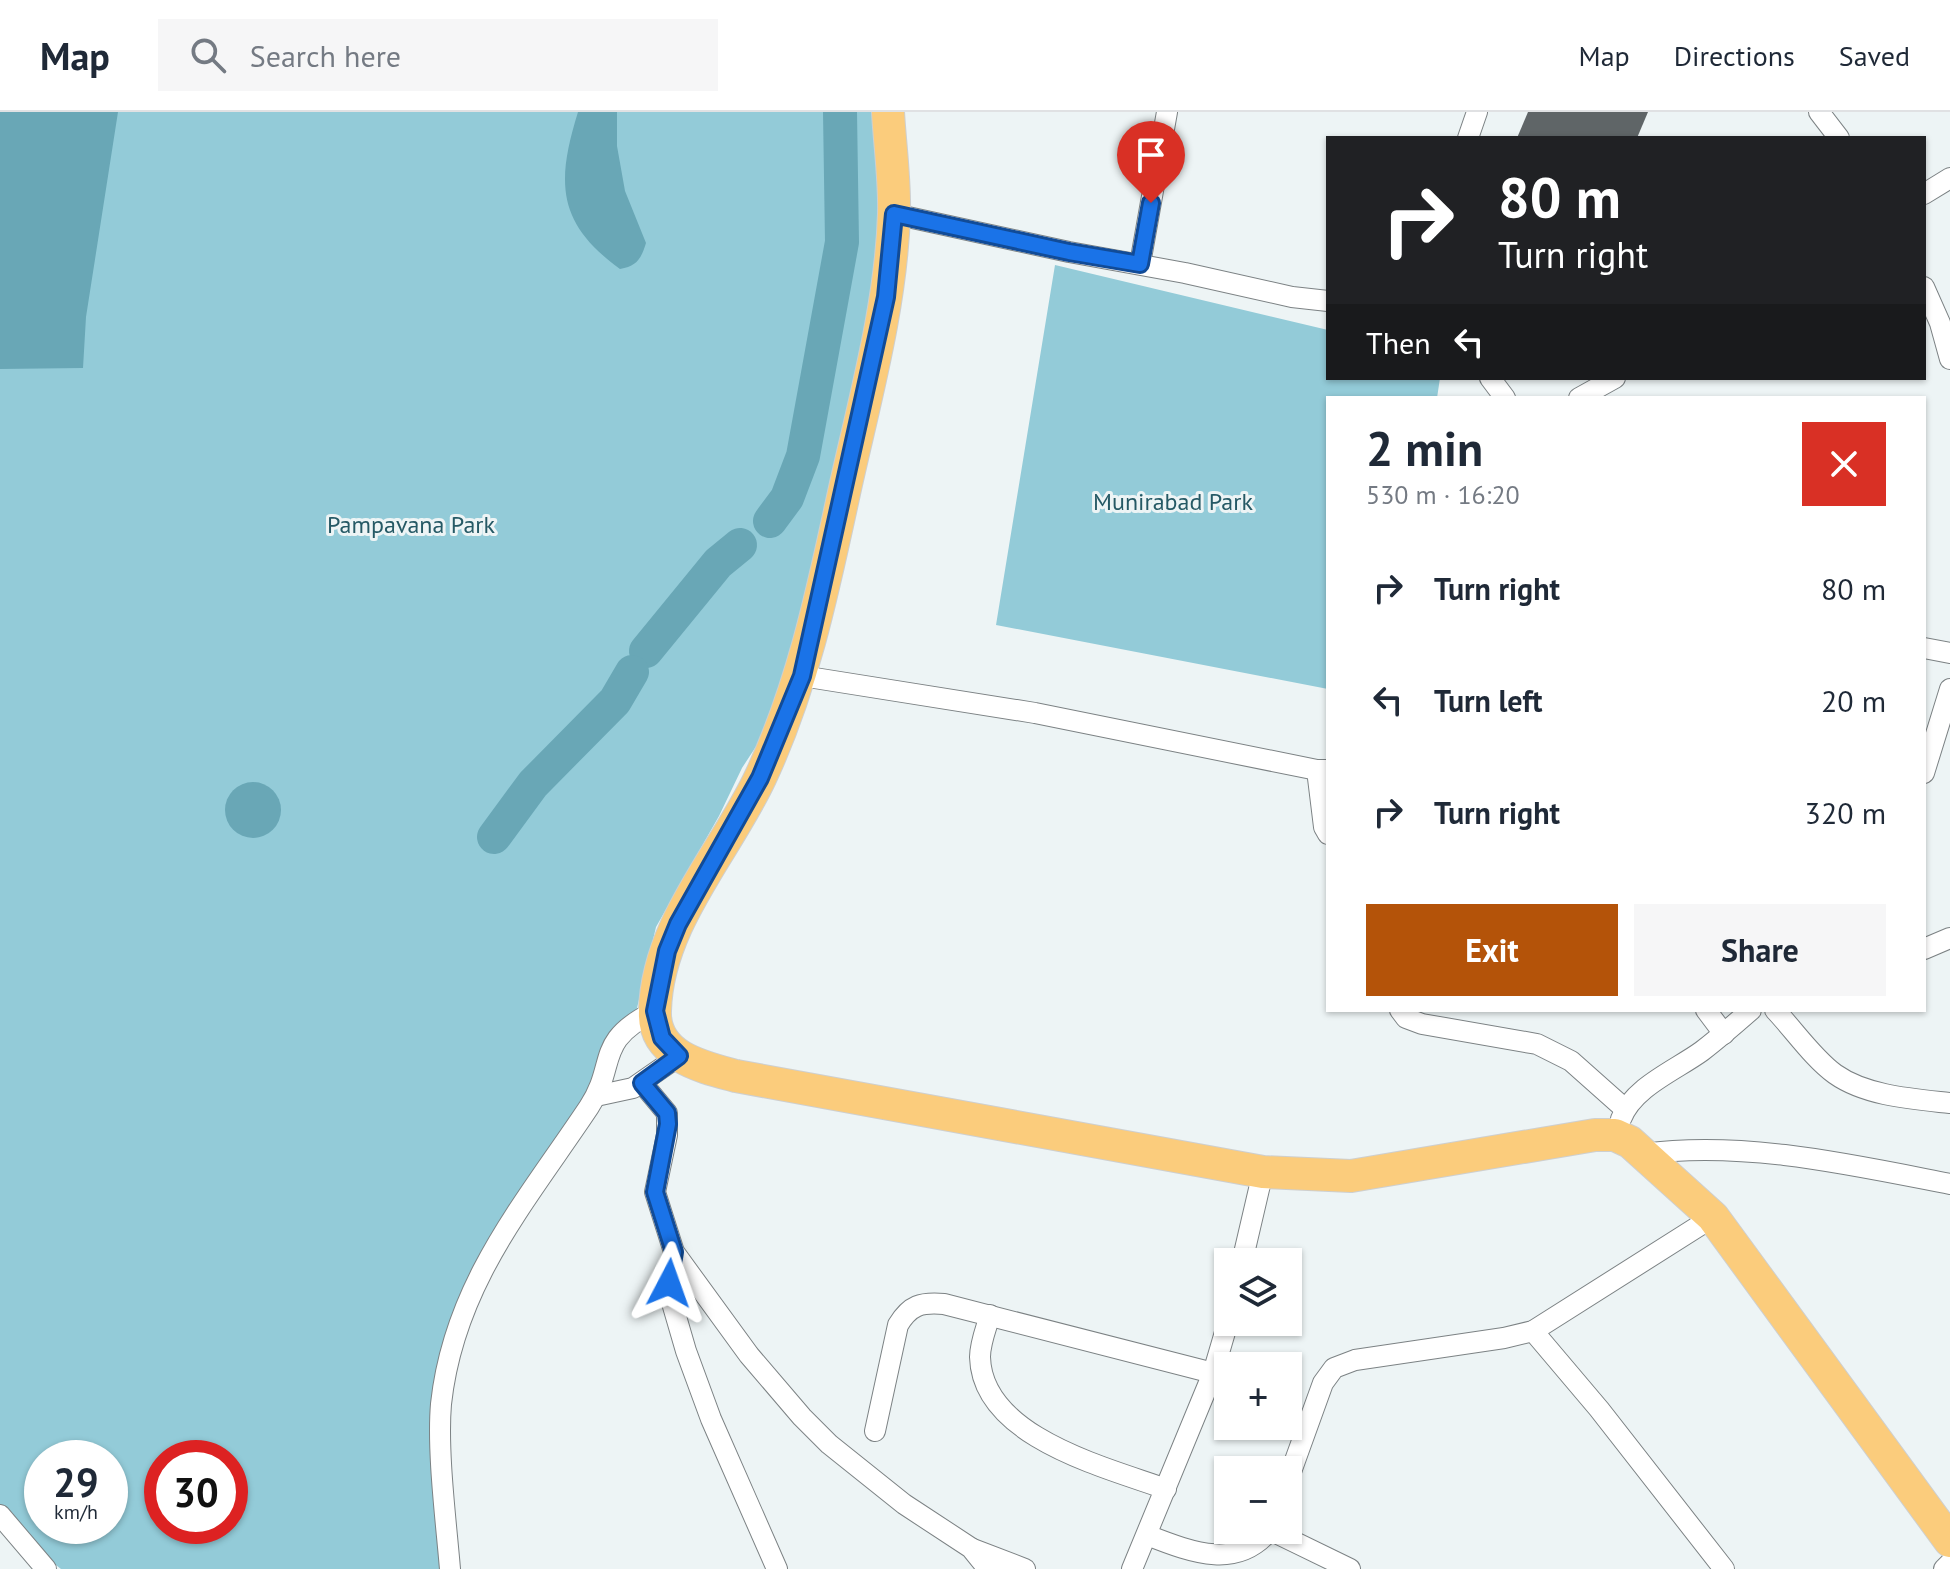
<!DOCTYPE html>
<html lang="en">
<head>
<meta charset="utf-8">
<style>
	:root { --surface:#fff; --page:#f6f6f7; --text:#1f2937; --muted:#747a83; --line:#e0e1e3; --accent:#b45309 }
	body { margin:0; font-family:"PT Sans",sans-serif; background:var(--page); color:var(--text); height:100vh; display:flex; flex-direction:column; font-size:30px; white-space:nowrap }
	* { box-sizing:border-box; margin:0 }
	p { font-size:26px; color:var(--muted) }
	.icon { flex:none; width:44px; height:44px; fill:none; stroke:currentColor; stroke-width:2; stroke-linecap:round; stroke-linejoin:round }
	.map { position:relative; flex:1; overflow:hidden }
	.drawer { position:absolute; left:1326px; top:284px; width:600px; height:616px; display:flex; flex-direction:column; background:var(--surface); border-radius:0px; box-shadow:0 2px 6px #0004 }
	.drawer>* { flex:none }
	.hud { position:absolute; left:1326px; top:24px; width:600px; height:244px; border-radius:0px; box-shadow:0 2px 6px #0004; background:#202124; color:#fff; overflow:hidden }
	.fabs { position:absolute; left:1214px; top:1136px; display:grid; gap:16px }
	.fabs a { display:grid; place-items:center; width:88px; height:88px; border-radius:0px; background:var(--surface); box-shadow:0 2px 6px #0004; font-size:40px }
	.speed { position:absolute; left:24px; top:1328px; display:flex; gap:16px; font-size:40px; font-weight:700; text-align:center }
	.speed>* { display:grid; place-content:center; width:104px; height:104px; border-radius:50%; background:var(--surface); box-shadow:0 2px 6px #0004; line-height:1 }
	.speed small { font-size:20px; font-weight:400 }
	.speed .limit { border:12px solid #d22; background:#fff; color:#111 }
	.pin { position:absolute; display:grid; place-items:center; width:68px; height:68px; color:#fff; margin:-82px -34px; border-radius:50% 50% 50% 0; rotate:-45deg; box-shadow:0 0 8px #0007 }
	.pin .icon { rotate:45deg }
	.me { position:absolute; width:88px; margin:-44px; rotate:4deg; stroke-linejoin:round; filter:drop-shadow(0 0 6px #0008) }
	.turn { display:flex; align-items:center; gap:28px; height:168px; padding:0 40px; font-size:36px }
	.turn .icon { width:104px; height:104px; stroke-width:2.5 }
	.turn b { display:block; font-size:56px; line-height:68px }
	.then { display:flex; align-items:center; height:76px; padding:0 40px; background:#0003; gap:16px; font-size:30px }
	.round { display:grid; place-items:center; flex:none; width:84px; height:84px; border-radius:0px; background:var(--page) }
	.summary { display:flex; align-items:center; justify-content:space-between; height:136px; padding:0 40px }
	h1 { font-size:48px; font-weight:600; line-height:60px }
	.button { display:flex; gap:16px; margin-top:auto; padding:16px 40px }
	.button a { flex:1; height:92px; border-radius:0px; background:var(--accent); color:#fff; font-size:32px; font-weight:600; line-height:92px; text-align:center }
	.button a+a { background:var(--page); color:var(--text) }
	ul { padding:0; list-style:none }
	li { display:flex; align-items:center; gap:24px; height:112px; padding:0 40px }
	li div { flex:1 }
	li b { display:block; font-size:30px }
	li em { font-style:normal }
	header { display:flex; align-items:center; gap:48px; box-sizing:border-box; height:112px; padding:0 40px; background:var(--surface); border-bottom:2px solid var(--line) }
	header strong { font-size:38px }
	nav { display:flex; gap:44px; margin-inline-start:auto; font-size:28px }
	.search { width:560px; height:72px; background:var(--page); display:flex; align-items:center; gap:20px; box-sizing:border-box; padding:0 28px; border-radius:0px; color:var(--muted); font-size:30px }
	.map>svg:first-child { display:block }
	.green { fill:#93cbd8; fill-rule:evenodd }
	.water { fill:#69a7b6 }
	.lines { fill:none; stroke-linecap:round; stroke-linejoin:round }
	.river { stroke:#69a7b6; stroke-width:34 }
	.building { fill:#5f6567 }
	.street-casing { stroke:#7c8284; stroke-width:22 }
	.primary-casing { stroke:#cecfcf; stroke-width:34 }
	.street { stroke:#fff; stroke-width:20 }
	.primary { stroke:#fbcc7c; stroke-width:32 }
	.route-casing { stroke:#114b97; stroke-width:20 }
	.route { stroke:#1a73e8; stroke-width:14 }
	.labels { text-anchor:middle; dominant-baseline:central; stroke-width:6; stroke-linejoin:round; paint-order:stroke }
	.park-label { font-size:24px; fill:#255965; stroke:#edf4f5 }
</style>
</head>
<body>
<header>
<strong>Map</strong>
<div class="search"><svg class="icon" aria-label="search" viewBox="0 0 24 24"><circle cx="10" cy="10" r="6"/><path d="M15 15l6 6"/></svg>Search here</div>
<nav><a>Map</a><a>Directions</a><a>Saved</a></nav>
</header>
<div class="map">
<svg width="1950" height="1457" viewBox="0 0 1950 1457">
	<rect width="100%" height="100%" fill="#edf4f5"/>
	<g class="green">
		<path d="M0,0H888L894,102L802,564L742,656L719,704L656,815L634,909L596,984L504,1120L447,1251L450,1457H61L10,1417L0,1400ZM42,1346H110V1414H42ZM162,1346H230V1414H162Z"/>
		<polygon points="1055,153 1328,218 1328,266 1440,266 1437,286 1328,286 1328,577 996,513"/>
	</g>
	<g class="water">
		<polygon points="0,0 118,0 86,205 83,256 0,257"/>
		<path d="M578,0H617V34L625,79L646,131C641,147 637,154 620,157C557,111 556,71 578,0Z"/>
		<circle cx="253" cy="698" r="28"/>
	</g>
	<g class="lines">
		<g class="river">
			<polyline points="770,409 787,386 803,344 842,130 840,0"/>
			<polyline points="646,539 718,451 740,433"/>
			<polyline points="494,725 533,672 615,589 632,560"/>
		</g>
	</g>
	<polygon class="building" points="1528,0 1648,0 1637,26 1517,26"/>
	<g class="lines">
		<g class="street-casing">
			<g id="street">
				<polyline points="1819,0 1839,26"/>
				<polyline points="1468,26 1477,0"/>
				<polyline points="1924,82 1950,66"/>
				<polyline points="894,102 1069,140 1185,161 1292,185 1328,189"/>
				<polyline points="1140,152 1167,0"/>
				<polyline points="1924,175 1940,211 1950,247"/>
				<polyline points="1490,266 1505,286"/>
				<polyline points="1579,286 1615,266"/>
				<polyline points="1924,536 1950,541"/>
				<polyline points="802,564 1035,601 1317,658 1328,658"/>
				<polyline points="1317,658 1324,715 1328,722"/>
				<polyline points="1924,661 1950,577"/>
				<polyline points="1924,837 1950,826"/>
				<polyline points="1400,898 1406,906 1422,912 1537,932 1571,949 1625,997"/>
				<polyline points="1706,898 1724,922"/>
				<path d="M1775,898C1794,918 1813,946 1835,962C1866,984 1913,987 1950,991"/>
				<polyline points="642,971 667,1001 667,1023 655,1080 674,1140 749,1243 802,1305 829,1332 904,1392 971,1436 988,1457"/>
				<polyline points="596,984 633,976 679,944"/>
				<path d="M1621,1007C1633,975 1676,958 1702,939C1719,926 1735,912 1751,898"/>
				<path d="M1644,1042C1742,1028 1853,1053 1950,1072"/>
				<polyline points="674,1140 670,1184 686,1239 711,1307 777,1457"/>
				<polyline points="1242,1150 1263,1060"/>
				<path d="M990,1203C986,1217 980,1231 980,1245C982,1325 1105,1355 1166,1377"/>
				<polyline points="1533,1219 1599,1297 1724,1457"/>
				<path d="M875,1319L898,1213C910,1193 921,1190 944,1192L1213,1261"/>
				<polyline points="1288,1368 1323,1271 1334,1256 1355,1248 1504,1226 1533,1219 1713,1105"/>
				<polyline points="0,1403 46,1457"/>
				<polyline points="1270,1418 1350,1457"/>
				<path d="M1147,1423C1195,1442 1238,1457 1270,1418"/>
				<polyline points="973,1437 1025,1457"/>
				<path d="M450,1457C446,1409 437,1339 441,1292C454,1172 525,1091 589,995C618,951 593,930 655,899"/>
				<polyline points="1132,1457 1213,1261 1228,1210"/>
				<polyline points="1944,1457 1950,1451"/>
			</g>
		</g>
		<g class="primary-casing">
			<path id="primary" d="M888,0C890,34 895,69 894,102C891,196 864,290 844,381C823,478 803,574 761,664C726,740 657,811 655,899C653,944 702,955 736,964L1263,1060L1351,1064L1595,1023H1615L1630,1030L1713,1105L1950,1429"/>
		</g>
		<use href="#street" class="street"/>
		<use href="#primary" class="primary"/>
	</g>
	<g class="lines">
		<g class="route-casing">
			<polyline id="route" points="669,1171 674,1140 655,1080 668,1012 667,1001 642,971 679,944 662,926 655,899 667,839 678,812 760,666 802,564 886,185 894,102 1069,140 1140,152 1151,91"/>
		</g>
		<use href="#route" class="route"/>
	</g>
	<g class="labels">
		<g class="park-label">
			<text x="1173" y="389">Munirabad Park</text>
			<text x="411" y="412">Pampavana Park</text>
		</g>
	</g>
</svg>
<div class="fabs">
<a><svg class="icon" aria-label="layers" viewBox="0 0 24 24"><path d="M12 4l9 5-9 5-9-5zM3 14l9 5 9-5"/></svg></a>
<a>+</a>
<a>−</a>
</div>
<div class="speed"><div>29<small>km/h</small></div><div class="limit">30</div></div>
<div class="pin" style="left:1151px;top:91px;background:#d93025"><svg class="icon" aria-label="arrive" viewBox="0 0 24 24"><path d="M6 21V4h12l-3 4 3 4H6"/></svg></div>
<svg class="me" style="left:669px;top:1171px" viewBox="-20 -20 40 40"><path d="M0-17L14 15 0 8-14 15z" fill="#1a73e8" stroke="#fff" stroke-width="4"/></svg>
<div class="hud">
<div class="turn"><svg class="icon" aria-label="right" viewBox="0 0 24 24"><path d="M7 20v-9h11M14 6l5 5-5 5"/></svg><div><b>80 m</b>Turn right</div></div>
<div class="then">Then<svg class="icon" aria-label="left" viewBox="0 0 24 24"><path d="M17 20v-9H6M10 6l-5 5 5 5"/></svg></div>
</div>
<section class="drawer">
<div class="summary"><div><h1>2 min</h1><p>530 m · 16:20</p></div><a class="round" style="background:#d93025;color:#fff"><svg class="icon" aria-label="close" viewBox="0 0 24 24"><path d="M6 6l12 12M18 6L6 18"/></svg></a></div>
<ul>
<li><svg class="icon" aria-label="right" viewBox="0 0 24 24"><path d="M7 20v-9h11M14 6l5 5-5 5"/></svg><div><b>Turn right</b></div><em>80 m</em></li>
<li><svg class="icon" aria-label="left" viewBox="0 0 24 24"><path d="M17 20v-9H6M10 6l-5 5 5 5"/></svg><div><b>Turn left</b></div><em>20 m</em></li>
<li><svg class="icon" aria-label="right" viewBox="0 0 24 24"><path d="M7 20v-9h11M14 6l5 5-5 5"/></svg><div><b>Turn right</b></div><em>320 m</em></li>
</ul>
<div class="button"><a>Exit</a><a>Share</a></div>
</section>
</div>
</body>
</html>
